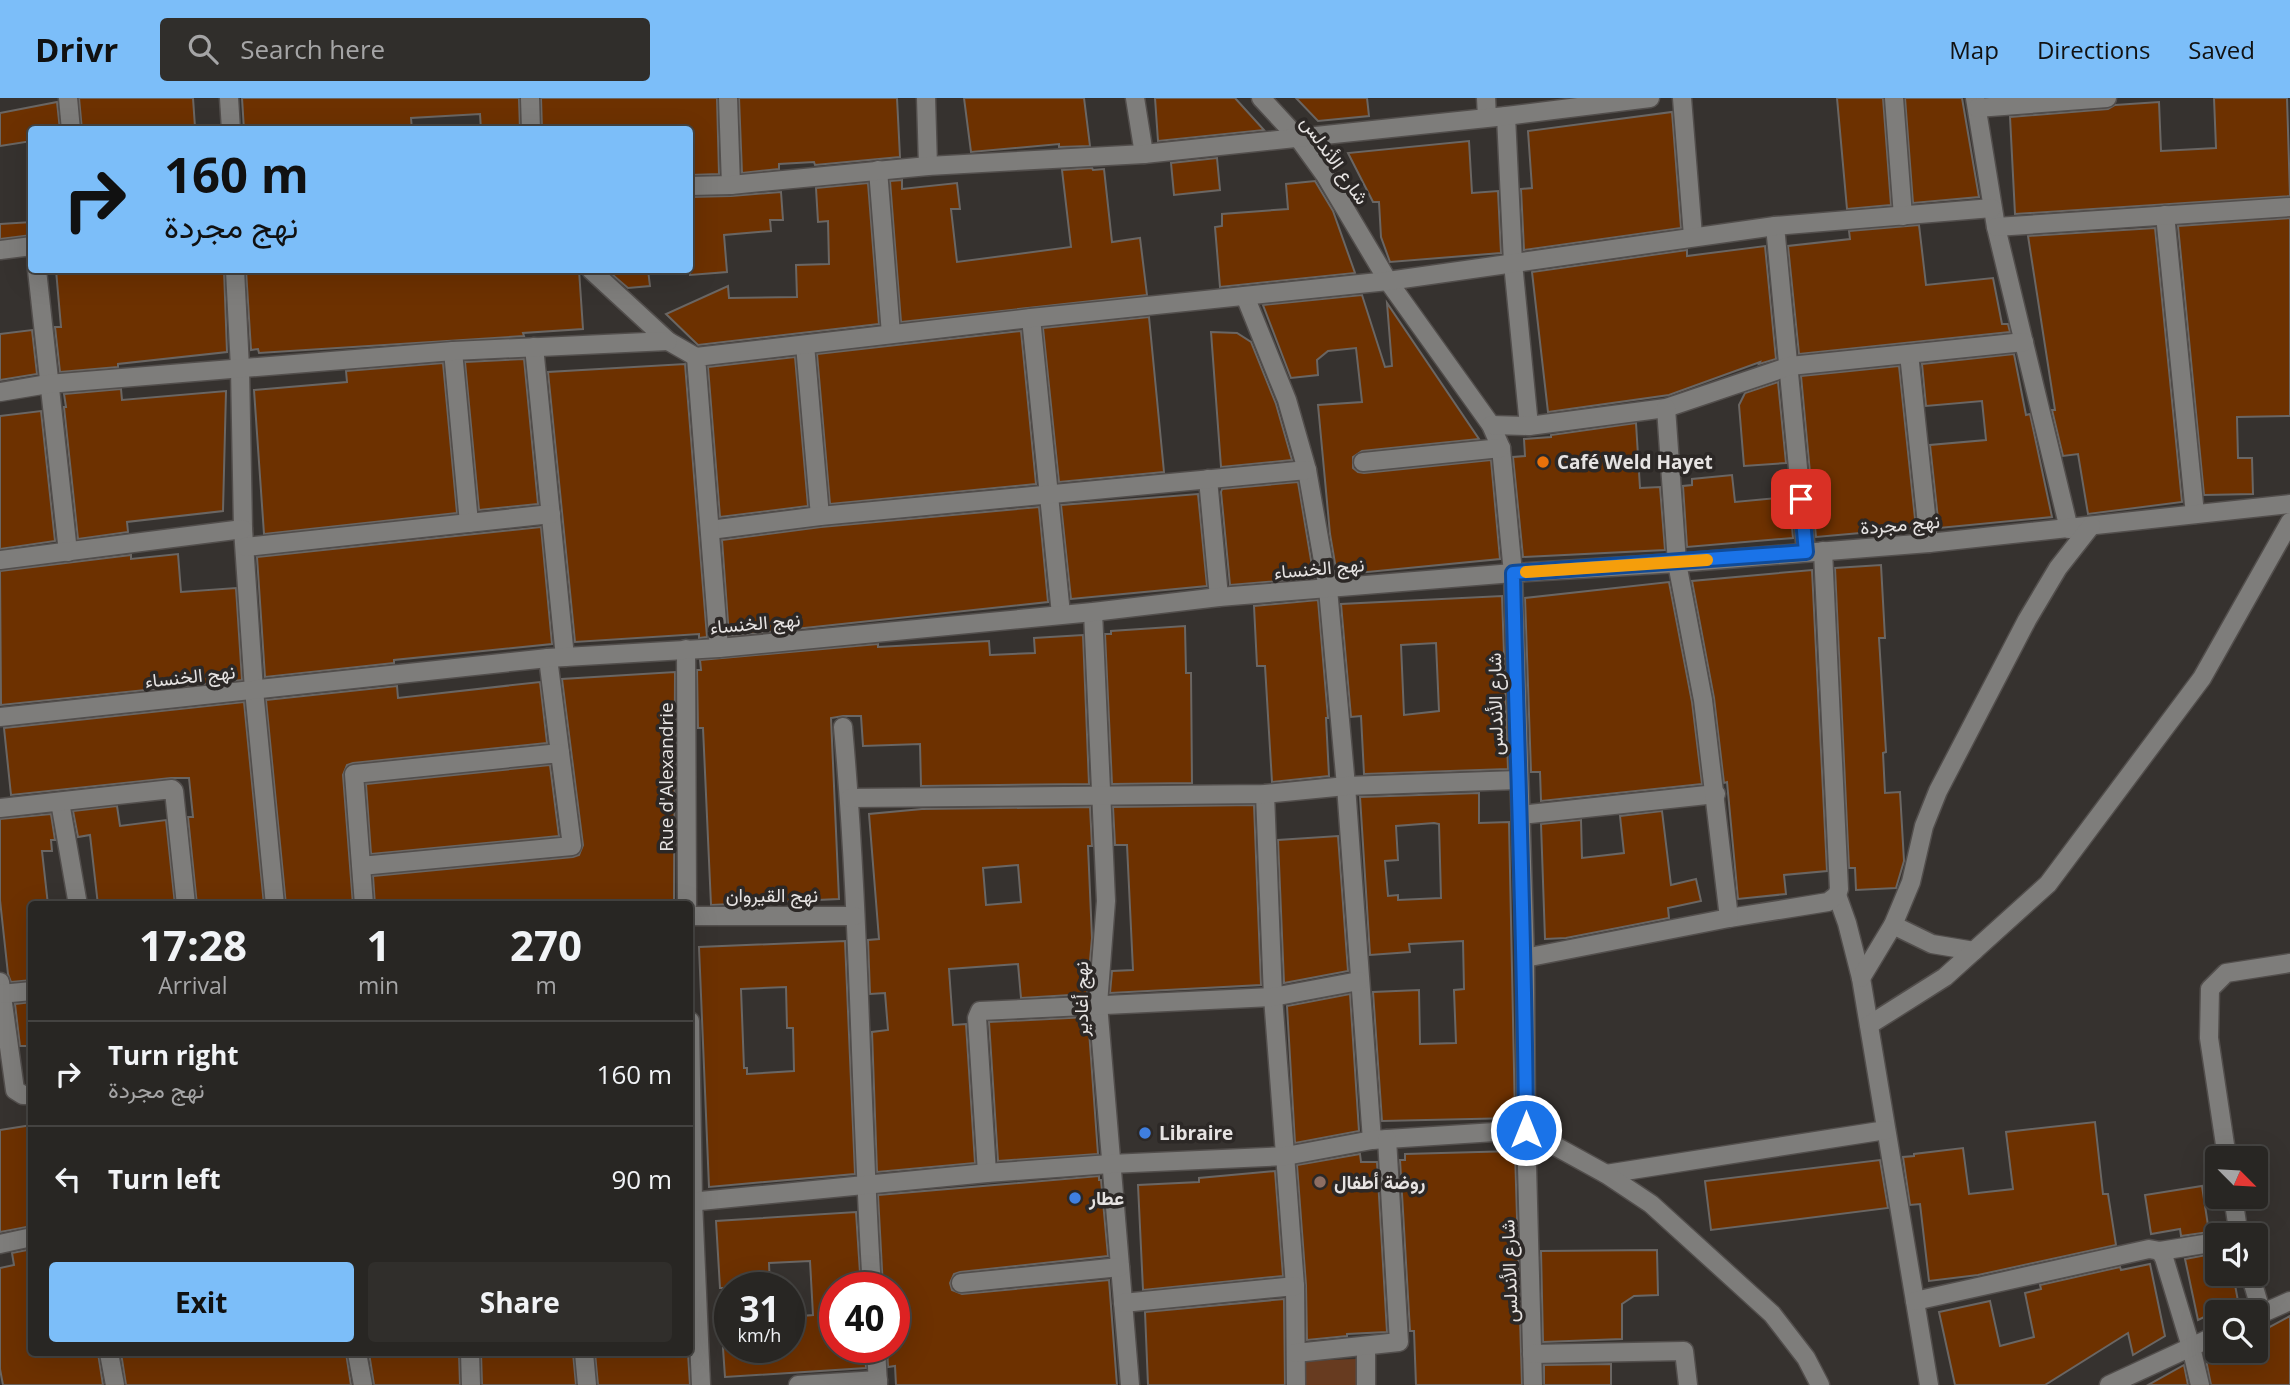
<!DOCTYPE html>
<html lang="en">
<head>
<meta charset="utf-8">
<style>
	:root { --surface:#282623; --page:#302e2b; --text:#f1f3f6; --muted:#a5a5a6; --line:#444341; --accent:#7cbef9 }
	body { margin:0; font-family:"Open Sans",Vazirmatn,sans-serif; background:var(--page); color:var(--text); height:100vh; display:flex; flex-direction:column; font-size:26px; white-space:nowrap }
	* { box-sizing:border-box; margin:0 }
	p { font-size:23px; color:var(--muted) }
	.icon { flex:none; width:38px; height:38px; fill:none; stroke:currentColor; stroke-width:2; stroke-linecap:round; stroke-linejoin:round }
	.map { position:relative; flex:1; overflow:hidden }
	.drawer { position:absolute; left:28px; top:803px; width:665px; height:455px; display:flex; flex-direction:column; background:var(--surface); border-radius:7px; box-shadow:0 7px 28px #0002,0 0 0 2px var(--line) }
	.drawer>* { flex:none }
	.top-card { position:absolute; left:28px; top:28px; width:665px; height:147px; border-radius:7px; box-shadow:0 7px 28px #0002,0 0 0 2px var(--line); background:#7cbef9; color:#111; overflow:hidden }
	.needle { width:46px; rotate:114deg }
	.tools { position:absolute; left:2205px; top:1048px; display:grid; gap:14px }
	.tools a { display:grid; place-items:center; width:63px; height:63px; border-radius:7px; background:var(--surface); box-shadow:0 7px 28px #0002,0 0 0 2px var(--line); font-size:35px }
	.speed { position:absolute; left:714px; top:1174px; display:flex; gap:14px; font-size:35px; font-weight:700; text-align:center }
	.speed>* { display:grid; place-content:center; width:91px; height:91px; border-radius:50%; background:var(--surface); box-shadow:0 7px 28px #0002,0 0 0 2px var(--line); line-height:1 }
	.speed small { font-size:18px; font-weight:400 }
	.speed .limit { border:10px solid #d22; background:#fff; color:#111 }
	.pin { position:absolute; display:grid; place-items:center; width:60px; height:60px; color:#fff; margin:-30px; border-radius:14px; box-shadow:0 4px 10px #0006 }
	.me { position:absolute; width:77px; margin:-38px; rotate:0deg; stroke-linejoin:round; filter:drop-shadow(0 0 5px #0008) }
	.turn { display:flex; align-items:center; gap:24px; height:147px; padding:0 21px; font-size:32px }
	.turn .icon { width:91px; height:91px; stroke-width:2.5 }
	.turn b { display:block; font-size:49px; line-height:60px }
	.eta { display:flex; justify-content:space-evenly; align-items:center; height:119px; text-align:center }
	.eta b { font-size:42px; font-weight:700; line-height:49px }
	.action { display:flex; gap:14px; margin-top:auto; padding:14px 21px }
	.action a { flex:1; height:80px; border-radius:7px; background:var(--accent); color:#111; font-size:28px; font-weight:700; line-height:80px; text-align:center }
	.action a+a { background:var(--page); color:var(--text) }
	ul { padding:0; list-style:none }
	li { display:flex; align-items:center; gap:21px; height:105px; padding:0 21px; border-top:2px solid var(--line) }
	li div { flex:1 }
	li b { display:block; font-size:26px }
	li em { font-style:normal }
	header { display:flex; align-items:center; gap:42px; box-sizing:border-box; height:98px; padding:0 35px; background:var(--accent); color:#111 }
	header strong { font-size:33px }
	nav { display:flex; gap:38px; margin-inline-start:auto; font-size:24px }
	.search { width:490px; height:63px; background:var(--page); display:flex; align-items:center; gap:18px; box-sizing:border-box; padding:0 24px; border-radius:7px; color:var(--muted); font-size:26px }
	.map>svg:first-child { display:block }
	.green { fill:#673b20 }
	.building { fill:#6d3100; stroke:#6a6663; stroke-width:2; fill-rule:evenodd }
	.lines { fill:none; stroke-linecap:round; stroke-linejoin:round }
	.minor-casing { stroke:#524e4c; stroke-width:21 }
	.minor { stroke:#7e7d7b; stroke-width:18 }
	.route-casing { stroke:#114b97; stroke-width:18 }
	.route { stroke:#1a73e8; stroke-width:12 }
	.slow { stroke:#f59e0b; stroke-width:12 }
	.food-dot { fill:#e8710a; stroke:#2c2826; stroke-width:2.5 }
	.shop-dot { fill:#3f7fe0; stroke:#2c2826; stroke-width:2.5 }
	.education-dot { fill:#8d6e63; stroke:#2c2826; stroke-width:2.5 }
	.labels { text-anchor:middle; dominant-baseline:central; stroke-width:7; stroke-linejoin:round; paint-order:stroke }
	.street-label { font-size:19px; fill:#e6e3e2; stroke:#2c2826 }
	.poi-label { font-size:19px; font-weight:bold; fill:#e6e3e2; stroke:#2c2826; text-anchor:start }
</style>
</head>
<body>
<header>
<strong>Drivr</strong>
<div class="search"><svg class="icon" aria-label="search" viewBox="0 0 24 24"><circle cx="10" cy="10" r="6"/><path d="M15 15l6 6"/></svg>Search here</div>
<nav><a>Map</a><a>Directions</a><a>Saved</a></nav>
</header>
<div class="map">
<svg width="2290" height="1287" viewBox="0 0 2290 1287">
	<rect width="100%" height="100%" fill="#36322f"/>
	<polygon class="green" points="1356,1261 1357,1287 1306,1287 1304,1263"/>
	<g class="building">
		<polygon points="79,0 193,0 195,29 82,32"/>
		<polygon points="242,0 519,0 520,32 481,32 480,16 411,20 412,32 244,32"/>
		<polygon points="541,0 717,0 719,76 690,77 690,32 542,32"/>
		<polygon points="739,0 897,0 900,59 815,67 814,64 779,66 779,71 742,75"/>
		<polygon points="964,0 1084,0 1090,48 1059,49 1059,46 971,54"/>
		<polygon points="1155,0 1235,0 1264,32 1158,43"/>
		<polygon points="1296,0 1367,0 1369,18 1318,23"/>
		<polygon points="1837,0 1883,0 1891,107 1847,111"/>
		<polygon points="1905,0 1962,0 1979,99 1913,105"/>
		<polygon points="2214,0 2287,0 2290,98 2015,116 2010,19 2108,11 2115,7 2159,4 2161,53 2216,50"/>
		<polygon points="57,4 60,32 32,32 32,43 0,48 0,15"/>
		<polygon points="1672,14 1681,130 1524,152 1521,91 1532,90 1528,33"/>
		<polygon points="1469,43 1472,95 1498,93 1501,155 1390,164 1381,139 1379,104 1373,104 1348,55"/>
		<polygon points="1217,60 1220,92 1174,97 1171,65"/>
		<polygon points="1092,70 1093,72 1104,71 1112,144 1140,140 1147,197 901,224 890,83 902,82 902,91 957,85 960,111 951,111 957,164 1071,149 1062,72"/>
		<polygon points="1315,83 1333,113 1355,175 1220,189 1215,129 1222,128 1222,116 1288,111 1286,86"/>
		<polygon points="868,85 879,226 698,247 666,216 728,188 729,200 797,199 796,167 829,166 828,123 818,124 816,90"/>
		<polygon points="781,94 783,122 770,122 771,133 724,137 727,174 690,177 690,99 731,98"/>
		<polygon points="2290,120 2290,318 2237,319 2238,360 2252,360 2253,396 2204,397 2178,128"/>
		<polygon points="32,124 32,137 0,141 0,126"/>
		<polygon points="1919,127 1926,187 1993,180 2002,226 2008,226 2010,234 1799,256 1788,148 1850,141 1849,133"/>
		<polygon points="2155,130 2182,404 2088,416 2078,356 2063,358 2052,312 2055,312 2028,138"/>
		<polygon points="1765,148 1776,261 1759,266 1760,264 1669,297 1548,314 1532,174 1687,152 1687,158"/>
		<polygon points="56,172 224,172 227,254 118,266 118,269 60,274 55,229 61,229"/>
		<polygon points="246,172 579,172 583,231 523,235 524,238 259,255 258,251 251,252"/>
		<polygon points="607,172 648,172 650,188 628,190"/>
		<polygon points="1362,197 1385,269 1392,268 1387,205 1479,341 1362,353 1353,359 1353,370 1358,374 1364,375 1491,362 1500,461 1337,477 1330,436 1318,307 1362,304 1356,250 1328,253 1317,262 1318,277 1291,280 1263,207"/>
		<polygon points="1149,219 1164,374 1059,384 1043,230"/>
		<polygon points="32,232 37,276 0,282 0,236"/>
		<polygon points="1021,233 1036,386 830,406 817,256"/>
		<polygon points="1211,234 1237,235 1251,244 1276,306 1292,362 1221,369"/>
		<polygon points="2014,256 2026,317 2030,316 2052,419 1939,430 1930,347 1986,342 1982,303 1926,308 1922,266"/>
		<polygon points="795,259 808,408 720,419 708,269"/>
		<polygon points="524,261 538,406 479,412 465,264"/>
		<polygon points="443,265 457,415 264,436 254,292 347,284 346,273"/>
		<polygon points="685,266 707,539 699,540 699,536 575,544 548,274"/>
		<polygon points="1899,268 1916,430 1816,439 1801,278"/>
		<polygon points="1778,284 1786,365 1744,368 1739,307 1745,295"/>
		<polygon points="121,291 122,302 226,293 223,413 127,424 128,434 78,441 64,309 66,309 64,296"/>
		<polygon points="41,313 55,443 0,451 0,318"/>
		<polygon points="1636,325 1640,390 1660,389 1665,452 1523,459 1513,359 1525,358 1524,341 1551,339 1551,337"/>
		<polygon points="1732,377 1735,404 1789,399 1793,440 1687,449 1683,388 1692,387 1692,381"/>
		<polygon points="1298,384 1314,480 1230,487 1221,394 1222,391"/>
		<polygon points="1198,396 1207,488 1071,501 1061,407"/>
		<polygon points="1039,409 1048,504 729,538 722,442 821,429"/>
		<polygon points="541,429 552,546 394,562 394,565 265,579 257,459"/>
		<polygon points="178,456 181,494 236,490 242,582 1,607 0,473 131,457 131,461"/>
		<polygon points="1881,467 1885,540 1879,540 1886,654 1883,655 1885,695 1900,694 1904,763 1896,790 1856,792 1855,770 1849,770 1835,470"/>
		<polygon points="1812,472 1827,773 1784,777 1786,796 1738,801 1727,684 1724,685 1714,600 1692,483"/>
		<polygon points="1669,484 1692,604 1702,686 1541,703 1540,674 1531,674 1525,500"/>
		<path d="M1502,498L1508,671L1364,676L1361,618L1351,619L1341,506ZM1436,545L1439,613L1404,617L1401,547Z"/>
		<polygon points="1318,502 1328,620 1326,620 1329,678 1272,684 1265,568 1257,568 1254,508"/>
		<polygon points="1185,528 1186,575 1191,575 1192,685 1112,686 1105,536 1111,536 1111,533"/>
		<polygon points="1083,537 1089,686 921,688 920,646 863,648 861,618 843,618 831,620 839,801 711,807 703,630 698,630 697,572 701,572 700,562 878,546 878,549 989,543 990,557 1035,555 1034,540"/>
		<polygon points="675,574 674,807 375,807 373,778 573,759 579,757 583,747 562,581"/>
		<polygon points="540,584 547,645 353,665 347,667 343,677 353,807 286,807 266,602 397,588 398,600"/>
		<polygon points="244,604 264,807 197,807 188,719 193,719 189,680 171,680 11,697 4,630"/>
		<polygon points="550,667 559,738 371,756 366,686"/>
		<path d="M1479,695V725L1509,724L1515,1020L1382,1023L1373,894L1419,892L1420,946L1456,945L1454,892L1464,891L1463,843L1409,846L1410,854L1370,857L1360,699ZM1434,725L1439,726L1441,800L1398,802V797L1388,798L1385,763L1398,762L1396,728Z"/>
		<polygon points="1254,707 1261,887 1110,895 1112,873 1133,872 1127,747 1115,747 1113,709"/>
		<polygon points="117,708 120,728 166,722 175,807 98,807 90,737 78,739 73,713"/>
		<path d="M1090,709L1092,748H1088L1092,840L1087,896L1021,900L1018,866L949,871L953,927L966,926L975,1065L877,1074L872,934L888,932L885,895L870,896L868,842L879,841L869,716L922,711ZM1018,767L1021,804L986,807L983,770Z"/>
		<polygon points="1662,713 1671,787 1696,781 1701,803 1668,810 1669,820 1566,840 1545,841 1541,726 1581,722 1582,760 1624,755 1620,718"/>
		<polygon points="51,716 55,742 51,742 52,753 42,753 48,807 32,807 32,882 11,884 8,876 0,802 0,721"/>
		<polygon points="1338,738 1348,873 1284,885 1278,742"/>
		<path d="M845,843L855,1076L709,1089L699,849ZM786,889L787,930H793L794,973L747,976V970H744L741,891Z"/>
		<polygon points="1350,896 1359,1033 1295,1045 1287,908"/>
		<polygon points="32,904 32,948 20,948 15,906"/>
		<polygon points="1088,919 1098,1056 998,1063 989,924"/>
		<polygon points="2095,1024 2103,1096 2108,1096 2116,1147 1978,1177 1929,1183 1920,1106 1910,1107 1903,1059 1914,1058 1914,1056 1963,1050 1969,1096 2013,1091 2006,1034"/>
		<polygon points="32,1027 32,1128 0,1134 0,1032"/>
		<polygon points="1515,1053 1522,1287 1416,1287 1414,1233 1410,1233 1400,1062 1405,1062 1405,1056"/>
		<polygon points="1360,1056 1361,1064 1377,1064 1387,1234 1347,1236 1347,1238 1307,1242 1306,1187 1297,1067"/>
		<polygon points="1880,1062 1888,1110 1711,1132 1705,1083"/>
		<polygon points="1275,1073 1283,1178 1143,1192 1138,1087 1199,1084 1199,1080"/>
		<polygon points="1099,1078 1099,1082 1101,1082 1108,1158 960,1174 954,1176 950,1185 952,1192 962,1196 1109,1182 1117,1287 896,1287 895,1268 888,1269 887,1250 894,1250 894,1190 883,1190 878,1097"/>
		<polygon points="2202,1088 2209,1134 2181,1138 2180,1131 2151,1136 2145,1097"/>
		<polygon points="856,1114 861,1190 835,1190 835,1250 865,1250 866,1270 725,1279 723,1250 789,1250 789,1219 813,1217 810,1163 769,1165 770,1190 720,1190 716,1123"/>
		<polygon points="32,1151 32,1255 98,1255 103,1287 3,1287 0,1271 0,1170 14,1167 12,1155"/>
		<polygon points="1657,1152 1658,1197 1634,1198 1622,1206 1622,1241 1543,1244 1541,1153"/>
		<polygon points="2217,1155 2217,1176 2233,1176 2238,1203 2198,1222 2185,1161"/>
		<polygon points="2150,1166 2165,1238 2133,1257 2128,1235 2045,1287 1955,1287 1939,1214 1990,1203 2000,1248 2034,1239 2025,1195 2041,1191 2040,1187 2120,1169 2121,1172"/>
		<polygon points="1284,1201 1285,1287 1148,1287 1145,1214"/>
		<polygon points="2290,1218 2290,1287 2211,1287 2206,1262 2223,1253 2265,1253 2262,1233"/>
		<polygon points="121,1255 346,1255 351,1287 126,1287"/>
		<polygon points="369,1255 459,1255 460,1287 374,1287"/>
		<polygon points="481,1255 573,1255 576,1287 482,1287"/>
		<polygon points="595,1255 688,1255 690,1287 598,1287"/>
		<polygon points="1611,1266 1611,1287 1544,1287 1544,1267"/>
		<polygon points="2184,1267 2188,1287 2148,1287"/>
	</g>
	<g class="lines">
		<g class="minor-casing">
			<g id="minor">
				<polyline points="68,0 71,32"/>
				<polyline points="229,0 231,32"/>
				<polyline points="530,0 531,32"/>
				<polyline points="728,0 731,87"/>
				<polyline points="926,0 928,68"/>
				<polyline points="1135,0 1144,56"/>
				<polyline points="1261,0 1299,41 1325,77 1388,183 1491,327 1501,350 1513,475 1525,860 1526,1032 1533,1287"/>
				<polyline points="1486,0 1487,19"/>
				<polyline points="1682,0 1693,138"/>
				<polyline points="1894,0 1903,118"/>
				<polyline points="1975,0 1996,129 2069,431"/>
				<polyline points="1977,10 2107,0"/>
				<polyline points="1506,18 1513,165 1529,328"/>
				<polyline points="878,72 891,236"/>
				<polyline points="690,88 731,87 928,68 1144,56 1506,18 1650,0"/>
				<polyline points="2165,117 2195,416"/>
				<polyline points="1775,128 1806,454"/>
				<polyline points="1996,129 2290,109"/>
				<polyline points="0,152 32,148"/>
				<polyline points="37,172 68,454"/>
				<polyline points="235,172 240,270 243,431 254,592 275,807"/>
				<polyline points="591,172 668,243 696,259"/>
				<polyline points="1245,198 1287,302 1307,372 1328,491 1346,688 1372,1042"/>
				<polyline points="1031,220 1061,516"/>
				<polyline points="805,247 820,418"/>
				<polyline points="534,249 565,559"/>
				<polyline points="453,253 469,425"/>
				<polyline points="1909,256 1929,445"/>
				<polyline points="0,294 48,286 453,253 668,243"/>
				<polyline points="1491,327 1529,328 1666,310 1790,268 2024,244"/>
				<polyline points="1363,364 1501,350"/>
				<polyline points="1208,381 1219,499"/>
				<polyline points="710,432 820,418 1307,372"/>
				<polyline points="246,449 551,416"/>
				<polyline points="0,462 243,431"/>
				<polyline points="1093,514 1106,803 1098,906 1130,1287"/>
				<polyline points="719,550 696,259 1031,220 1388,183 1775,128 1992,110"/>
				<polyline points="686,551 687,807"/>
				<polyline points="548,560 560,655"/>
				<polyline points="0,619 548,560 719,550 1093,514 1219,499 1513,475 1677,465 1929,445 2290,406"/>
				<path d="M843,629C860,815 860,1003 872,1190"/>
				<polyline points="1265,696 1273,899 1295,1188 1296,1287"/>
				<polyline points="850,700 1265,696 1346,688 1518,682"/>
				<polyline points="60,704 78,807"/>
				<polyline points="0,710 172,691 174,693 186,807"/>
				<polyline points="1521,717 1716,696"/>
				<polyline points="361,768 572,748 560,655 354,676 364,807"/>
				<polyline points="1837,797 1847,825 1861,880 1929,1287"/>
				<polyline points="690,818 855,818"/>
				<polyline points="1729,820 1828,804 1837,797 1839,791 1823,453"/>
				<polyline points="1893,827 1932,846 1974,853"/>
				<polyline points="1525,860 1729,820 1703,602 1677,465 1666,310"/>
				<polyline points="1861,880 1893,827 1911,784 1924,728 1938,693 2027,522 2058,470 2091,428"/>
				<polyline points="0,884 15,992 23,997 32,997"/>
				<polyline points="0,896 32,893"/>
				<polyline points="690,923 693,1103 701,1287"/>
				<polyline points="1869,927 1945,879 2048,786 2202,580 2290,424"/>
				<polyline points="2227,1060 2209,940 2210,891 2226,875 2290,865"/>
				<polyline points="987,1075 977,920 980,913 1273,899 1359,883"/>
				<polyline points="1606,1076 1886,1032"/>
				<polyline points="2233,1099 2239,1138"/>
				<polyline points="690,1104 987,1075 1110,1066 1286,1058 1372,1042 1526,1032 1606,1076 1651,1106 1772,1216 1806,1260 1820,1287"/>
				<polyline points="0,1146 32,1139"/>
				<polyline points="2160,1153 2164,1160 2191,1249 2200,1287"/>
				<polyline points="2250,1176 2262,1216"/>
				<polyline points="961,1185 1120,1169"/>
				<polyline points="1915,1203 2149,1151 2160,1153 2217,1144"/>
				<polyline points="1123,1205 1295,1188"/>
				<polyline points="2256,1218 2290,1203"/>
				<polyline points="1366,1248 1366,1287"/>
				<polyline points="876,1250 878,1287"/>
				<polyline points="109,1255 115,1287"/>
				<polyline points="357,1255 363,1287"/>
				<polyline points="470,1255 471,1287"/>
				<polyline points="584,1255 587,1287"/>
				<polyline points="1296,1255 1399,1244 1387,1041"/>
				<polyline points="1532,1256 1684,1253 1688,1287"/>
				<polyline points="798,1287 878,1282"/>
				<polyline points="2109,1287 2217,1237"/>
			</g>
		</g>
		<use href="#minor" class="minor"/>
	</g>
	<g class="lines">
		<g class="route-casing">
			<path id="route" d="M1526,1032C1525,847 1517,661 1513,475L1806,454L1801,401"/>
		</g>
		<use href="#route" class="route"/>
		<polyline class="slow" points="1526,474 1707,462"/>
	</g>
	<circle class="food-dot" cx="1543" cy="364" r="7"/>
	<g class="shop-dot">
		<circle cx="1145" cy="1035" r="7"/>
		<circle cx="1075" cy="1100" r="7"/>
	</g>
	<circle class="education-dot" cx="1320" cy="1084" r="7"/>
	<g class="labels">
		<g class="street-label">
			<text transform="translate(1335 62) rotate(55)">شارع الأندلس</text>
			<text transform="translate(1900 426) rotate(-5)">نهج مجردة</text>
			<text transform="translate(1319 470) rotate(-5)">نهج الخنساء</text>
			<text transform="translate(755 525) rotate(-5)">نهج الخنساء</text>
			<text transform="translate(190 578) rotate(-6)">نهج الخنساء</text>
			<text transform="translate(1495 606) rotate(-91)">شارع الأندلس</text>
			<text transform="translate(666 679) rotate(-90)">Rue d'Alexandrie</text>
			<text x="772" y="797">نهج القيروان</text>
			<text transform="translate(1081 901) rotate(-90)">نهج أغادير</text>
			<text transform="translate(1509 1173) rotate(-92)">شارع الأندلس</text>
		</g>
		<g class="poi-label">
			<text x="1557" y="364">Café Weld Hayet</text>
			<text x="1159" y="1035">Libraire</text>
			<text x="1334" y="1084">روضة أطفال</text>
			<text x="1089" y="1100">عطار</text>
		</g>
	</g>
</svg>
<div class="tools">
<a><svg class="needle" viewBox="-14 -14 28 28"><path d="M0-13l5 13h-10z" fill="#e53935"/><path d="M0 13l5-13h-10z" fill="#a5a5a6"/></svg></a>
<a><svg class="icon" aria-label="sound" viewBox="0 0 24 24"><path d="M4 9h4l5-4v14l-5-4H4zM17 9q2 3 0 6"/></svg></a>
<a><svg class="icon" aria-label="search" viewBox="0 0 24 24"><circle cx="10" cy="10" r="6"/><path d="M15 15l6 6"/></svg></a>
</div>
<div class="speed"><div>31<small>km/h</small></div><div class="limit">40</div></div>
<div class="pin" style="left:1801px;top:401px;background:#d93025"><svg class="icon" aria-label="arrive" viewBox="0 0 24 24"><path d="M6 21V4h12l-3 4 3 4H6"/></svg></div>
<svg class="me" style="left:1526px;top:1032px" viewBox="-20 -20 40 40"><circle r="17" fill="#1a73e8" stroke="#fff" stroke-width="3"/><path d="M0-11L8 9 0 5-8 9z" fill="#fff"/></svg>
<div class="top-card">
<div class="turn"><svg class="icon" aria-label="right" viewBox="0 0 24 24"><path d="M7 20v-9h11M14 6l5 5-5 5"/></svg><div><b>160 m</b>نهج مجردة</div></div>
</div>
<section class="drawer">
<div class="eta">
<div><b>17:28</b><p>Arrival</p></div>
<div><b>1</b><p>min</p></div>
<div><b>270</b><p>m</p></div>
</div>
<ul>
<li><svg class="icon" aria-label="right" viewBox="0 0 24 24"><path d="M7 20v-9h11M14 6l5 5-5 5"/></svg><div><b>Turn right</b><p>نهج مجردة</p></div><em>160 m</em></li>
<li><svg class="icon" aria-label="left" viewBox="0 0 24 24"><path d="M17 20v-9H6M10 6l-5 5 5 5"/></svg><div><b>Turn left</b></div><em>90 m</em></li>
</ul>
<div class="action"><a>Exit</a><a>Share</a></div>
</section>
</div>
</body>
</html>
